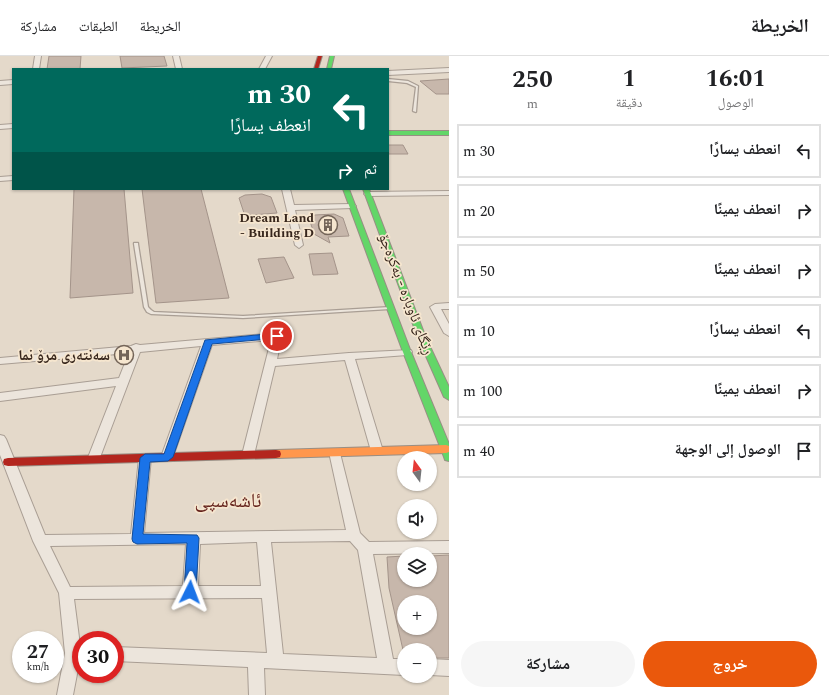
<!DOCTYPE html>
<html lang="ar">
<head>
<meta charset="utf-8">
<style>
	:root { --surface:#fff; --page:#f6f6f6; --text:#202124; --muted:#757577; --line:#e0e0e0; --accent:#ea580c }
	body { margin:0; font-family:Spectral,"Noto Naskh Arabic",serif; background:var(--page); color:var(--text); direction:rtl; height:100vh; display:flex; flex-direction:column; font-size:15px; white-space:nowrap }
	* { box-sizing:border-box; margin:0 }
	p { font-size:13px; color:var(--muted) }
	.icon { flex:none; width:22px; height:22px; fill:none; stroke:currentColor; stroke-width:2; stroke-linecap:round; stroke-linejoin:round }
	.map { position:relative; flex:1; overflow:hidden; direction:ltr }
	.drawer { display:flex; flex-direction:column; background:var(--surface); width:380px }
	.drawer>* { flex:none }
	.hud { position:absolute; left:12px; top:12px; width:377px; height:122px; border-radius:0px; box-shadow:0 1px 3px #0004; direction:rtl; background:#00695c; color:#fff; overflow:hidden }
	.needle { width:26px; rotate:345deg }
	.fabs { position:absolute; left:397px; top:395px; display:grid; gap:8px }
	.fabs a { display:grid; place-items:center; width:40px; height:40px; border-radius:50%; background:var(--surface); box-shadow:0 1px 3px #0004; font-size:20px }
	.speed { position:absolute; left:12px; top:575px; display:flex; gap:8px; font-size:20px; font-weight:700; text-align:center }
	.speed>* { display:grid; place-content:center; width:52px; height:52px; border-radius:50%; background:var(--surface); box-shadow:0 1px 3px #0004; line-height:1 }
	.speed small { font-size:10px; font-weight:400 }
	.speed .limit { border:6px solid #d22; background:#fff; color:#111 }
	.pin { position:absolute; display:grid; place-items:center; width:34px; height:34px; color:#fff; margin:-17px; border:2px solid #fff; border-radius:50%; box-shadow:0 1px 4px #0007 }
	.me { position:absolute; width:44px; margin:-22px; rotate:3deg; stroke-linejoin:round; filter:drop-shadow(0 0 3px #0008) }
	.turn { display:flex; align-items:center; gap:14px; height:84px; padding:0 12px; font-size:18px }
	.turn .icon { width:52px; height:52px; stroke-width:2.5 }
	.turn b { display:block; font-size:28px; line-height:34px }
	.then { display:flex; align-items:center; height:38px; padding:0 12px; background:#0003; gap:8px; font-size:15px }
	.eta { display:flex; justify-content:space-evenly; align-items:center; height:68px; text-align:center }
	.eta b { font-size:24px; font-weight:700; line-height:28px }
	.button { display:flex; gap:8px; margin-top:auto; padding:8px 12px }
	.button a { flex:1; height:46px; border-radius:24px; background:var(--accent); color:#fff; font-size:16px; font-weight:700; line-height:46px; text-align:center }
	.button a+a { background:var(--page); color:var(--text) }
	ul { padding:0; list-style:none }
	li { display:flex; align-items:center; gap:12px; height:54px; margin:0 8px 6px; padding:0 4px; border:2px solid var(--line); border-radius:0px }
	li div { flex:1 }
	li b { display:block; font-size:15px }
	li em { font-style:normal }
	header { display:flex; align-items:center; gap:24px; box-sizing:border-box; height:56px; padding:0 20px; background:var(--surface); border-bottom:1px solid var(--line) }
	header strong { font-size:19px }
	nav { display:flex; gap:22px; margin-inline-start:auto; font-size:14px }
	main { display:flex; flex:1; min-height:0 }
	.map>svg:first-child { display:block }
	.building { fill:#c7b7ab; stroke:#a4948a; fill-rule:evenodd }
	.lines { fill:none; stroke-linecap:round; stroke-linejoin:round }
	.lane-casing { stroke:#a99e94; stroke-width:2.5 }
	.street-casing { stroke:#a99e94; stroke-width:2 }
	.fast-casing { stroke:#988e84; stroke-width:2 }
	.slow-casing { stroke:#988e84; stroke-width:2 }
	.jam-casing { stroke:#988e84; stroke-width:2 }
	.lane { fill:#ece5dc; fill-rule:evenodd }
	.street { fill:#ece5dc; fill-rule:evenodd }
	.fast { fill:#63d668; fill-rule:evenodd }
	.slow { fill:#ff974d; fill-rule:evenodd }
	.jam { fill:#b3261e; fill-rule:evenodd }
	.route { fill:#1a73e8; stroke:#114b97 }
	.labels { text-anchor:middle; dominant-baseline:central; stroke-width:3.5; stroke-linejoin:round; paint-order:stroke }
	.far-poi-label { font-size:13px; font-weight:bold; fill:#37261c; stroke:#f6e6cf; text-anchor:end }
	.street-label { font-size:15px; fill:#37261c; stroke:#f6e6cf }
	.poi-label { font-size:15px; font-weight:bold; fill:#37261c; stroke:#f6e6cf; text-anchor:end }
	.near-quarter-label { font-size:20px; fill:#64221b; stroke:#f6e6cf }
</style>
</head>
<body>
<header>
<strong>الخريطة</strong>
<nav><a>الخريطة</a><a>الطبقات</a><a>مشاركة</a></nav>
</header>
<main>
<section class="drawer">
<div class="eta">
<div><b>16:01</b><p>الوصول</p></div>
<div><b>1</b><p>دقيقة</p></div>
<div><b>250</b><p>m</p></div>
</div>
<ul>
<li><svg class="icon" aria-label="left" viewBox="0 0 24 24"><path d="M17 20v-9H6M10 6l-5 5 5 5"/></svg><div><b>انعطف يسارًا</b></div><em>30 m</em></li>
<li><svg class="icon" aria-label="right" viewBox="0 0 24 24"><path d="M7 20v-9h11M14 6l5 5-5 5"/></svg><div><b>انعطف يمينًا</b></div><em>20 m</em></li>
<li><svg class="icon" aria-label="right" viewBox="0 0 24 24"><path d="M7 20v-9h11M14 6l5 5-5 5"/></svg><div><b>انعطف يمينًا</b></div><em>50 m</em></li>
<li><svg class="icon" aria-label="left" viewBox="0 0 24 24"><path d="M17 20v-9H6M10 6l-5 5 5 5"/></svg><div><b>انعطف يسارًا</b></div><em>10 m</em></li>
<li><svg class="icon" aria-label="right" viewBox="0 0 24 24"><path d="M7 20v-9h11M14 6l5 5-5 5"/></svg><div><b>انعطف يمينًا</b></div><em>100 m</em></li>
<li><svg class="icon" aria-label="arrive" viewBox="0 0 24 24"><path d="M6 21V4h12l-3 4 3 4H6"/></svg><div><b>الوصول إلى الوجهة</b></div><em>40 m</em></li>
</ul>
<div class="button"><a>خروج</a><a>مشاركة</a></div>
</section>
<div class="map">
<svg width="449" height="639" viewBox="0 0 449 639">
	<rect width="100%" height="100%" fill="#e4d9ca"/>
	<g class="building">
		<polygon points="49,0 81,0 80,13 47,13"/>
		<polygon points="120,0 164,0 167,10 122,12"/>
		<polygon points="449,23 449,38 436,38 420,25"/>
		<polygon points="388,89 403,89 408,98 388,98"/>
		<polygon points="74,133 124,133 133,237 70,242"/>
		<polygon points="142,133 201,133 229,242 156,247"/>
		<polygon points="262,138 271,141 277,157 251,159 244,157 239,142 245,139"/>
		<polygon points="334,158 343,162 349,180 328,181 330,187 314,178 309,162 315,159"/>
		<polygon points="332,197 338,218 313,219 309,198"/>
		<polygon points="284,201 294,222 266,227 258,203"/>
		<path d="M449,499V602H430V594H403L389,532L387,501L404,500V524H430V500ZM404,546H430V572H404Z"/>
	</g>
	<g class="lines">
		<g class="lane-casing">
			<g id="lane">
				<polygon points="388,23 408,25 418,30 416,56 413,55 416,31 407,27 388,25"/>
				<polygon points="134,187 138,187 138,188 148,251 151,254 154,256 243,260 390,251 392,252 390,253 243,262 151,258 147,256 144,251 134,188"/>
			</g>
		</g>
		<g class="street-casing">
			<g id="street">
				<polygon points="35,0 41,0 39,13 33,13"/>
				<polygon points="173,0 179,0 182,13 176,13"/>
				<polygon points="266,0 272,0 265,13 259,13"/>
				<polygon points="449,12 449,16 388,19 388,15"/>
				<polygon points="13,24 13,28 0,29 0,25"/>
				<polygon points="13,68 13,72 0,73 0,69"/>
				<polygon points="13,120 13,124 0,125 0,121"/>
				<polygon points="282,133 290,133 294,149 352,148 356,150 352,152 295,154 303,189 299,192 295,189"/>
				<polygon points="449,135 449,139 368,140 364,138 368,136"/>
				<polygon points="449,247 449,253 441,253 449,268 449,280 444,277 430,251 435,248"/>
				<polygon points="277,277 282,280 277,303 349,297 411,294 412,296 407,299 355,303 383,395 381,398 373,398 371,395 345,304 275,310 254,399 252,402 244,402 242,399 271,284 212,289 173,401 171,404 163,404 161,401 201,290 140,296 99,404 97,407 89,407 87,404 116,330 0,345 0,337 119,322 129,297 0,308 0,302 131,290 136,288 140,289"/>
				<path d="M0,379L4,380L6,383L45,479L131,478L139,402L141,399H149L151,402L144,477L346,474L329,396L331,393H339L360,477L369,486L449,485V497L373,498L393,603H404V619L264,612L265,639H249L248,611L115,605V591L267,597L262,542L74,543L81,597L73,639H57L65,597L59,537L33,485L0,399ZM350,485L358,494L377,602L283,598L271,486ZM257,486L261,530H198L200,488ZM186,488L183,530L70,531L50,490Z"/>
				<polygon points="430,603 449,604 449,620 430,619"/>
			</g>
		</g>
		<g class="fast-casing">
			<g id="fast">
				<polygon points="330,0 334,0 331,13 327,13"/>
				<rect x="388" y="75" width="61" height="4"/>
				<polygon points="343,133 349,133 411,296 449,388 449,405 445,404 444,401 403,296"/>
				<polygon points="363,133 369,133 426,282 449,331 449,344 444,341 418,282"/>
			</g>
		</g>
		<g class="slow-casing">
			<polygon id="slow" points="446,389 449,390 449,396 446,397 276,402 272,401 271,398 272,395 276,394"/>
		</g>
		<g class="jam-casing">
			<g id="jam">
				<polygon points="318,0 322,0 318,13 314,13"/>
				<polygon points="276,394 280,395 281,398 280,401 276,402 8,410 4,409 3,406 4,403 8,402"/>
			</g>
		</g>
		<use href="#lane" class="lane"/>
		<use href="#street" class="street"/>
		<use href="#fast" class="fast"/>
		<use href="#slow" class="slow"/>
		<use href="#jam" class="jam"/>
	</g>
	<polygon class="route" points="277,277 281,280 280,282 212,288 173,401 168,405 150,406 143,478 197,479 199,482 196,536 195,540 190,541 186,540 184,536 187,487 137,488 133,486 132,483 140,402 145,398 164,398 205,284"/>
	<defs>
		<g id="building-ring" transform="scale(1)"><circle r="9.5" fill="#f6e6cf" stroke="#746559" stroke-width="1.5"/><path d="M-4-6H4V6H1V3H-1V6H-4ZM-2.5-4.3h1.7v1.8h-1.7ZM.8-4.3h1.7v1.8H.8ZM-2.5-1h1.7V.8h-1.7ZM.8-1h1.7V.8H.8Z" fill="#746559"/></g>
		<g id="hospital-ring" transform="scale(1)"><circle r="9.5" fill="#f6e6cf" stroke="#746559" stroke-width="1.5"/><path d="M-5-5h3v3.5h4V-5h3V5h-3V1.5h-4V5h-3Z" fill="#746559"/></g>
	</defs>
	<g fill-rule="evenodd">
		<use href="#building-ring" x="328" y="169"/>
		<use href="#hospital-ring" x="124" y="299"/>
	</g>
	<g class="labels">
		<g class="far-poi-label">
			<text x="314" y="162">Dream Land<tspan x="314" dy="15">- Building D</tspan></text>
		</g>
		<g class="street-label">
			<text transform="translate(406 238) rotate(69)">ڕێگای ئاوبارە - بەکرەجۆ</text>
		</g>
		<g class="poi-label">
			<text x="110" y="299">سەنتەرى مرۆ نما</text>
		</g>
		<g class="near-quarter-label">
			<text x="228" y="445">ئاشەسپی</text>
		</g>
	</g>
</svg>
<div class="fabs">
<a><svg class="needle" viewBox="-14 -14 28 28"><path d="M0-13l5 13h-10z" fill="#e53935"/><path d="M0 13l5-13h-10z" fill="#757577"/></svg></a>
<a><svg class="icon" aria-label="sound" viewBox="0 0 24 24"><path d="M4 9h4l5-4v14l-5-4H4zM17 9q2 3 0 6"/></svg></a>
<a><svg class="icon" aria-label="layers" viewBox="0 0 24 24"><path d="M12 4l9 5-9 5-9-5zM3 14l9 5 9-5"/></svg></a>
<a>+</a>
<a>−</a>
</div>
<div class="speed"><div>27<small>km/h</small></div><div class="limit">30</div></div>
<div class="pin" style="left:277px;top:280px;background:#d93025"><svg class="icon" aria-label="arrive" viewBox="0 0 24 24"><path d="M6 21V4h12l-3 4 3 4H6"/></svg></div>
<svg class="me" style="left:190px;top:536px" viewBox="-20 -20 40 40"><path d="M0-17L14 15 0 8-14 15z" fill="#1a73e8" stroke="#fff" stroke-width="4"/></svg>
<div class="hud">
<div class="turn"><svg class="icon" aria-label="left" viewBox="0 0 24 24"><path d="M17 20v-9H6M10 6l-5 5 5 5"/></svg><div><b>30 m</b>انعطف يسارًا</div></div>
<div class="then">ثم<svg class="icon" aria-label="right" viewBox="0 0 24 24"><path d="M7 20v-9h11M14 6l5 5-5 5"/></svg></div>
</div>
</div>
</main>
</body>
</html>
